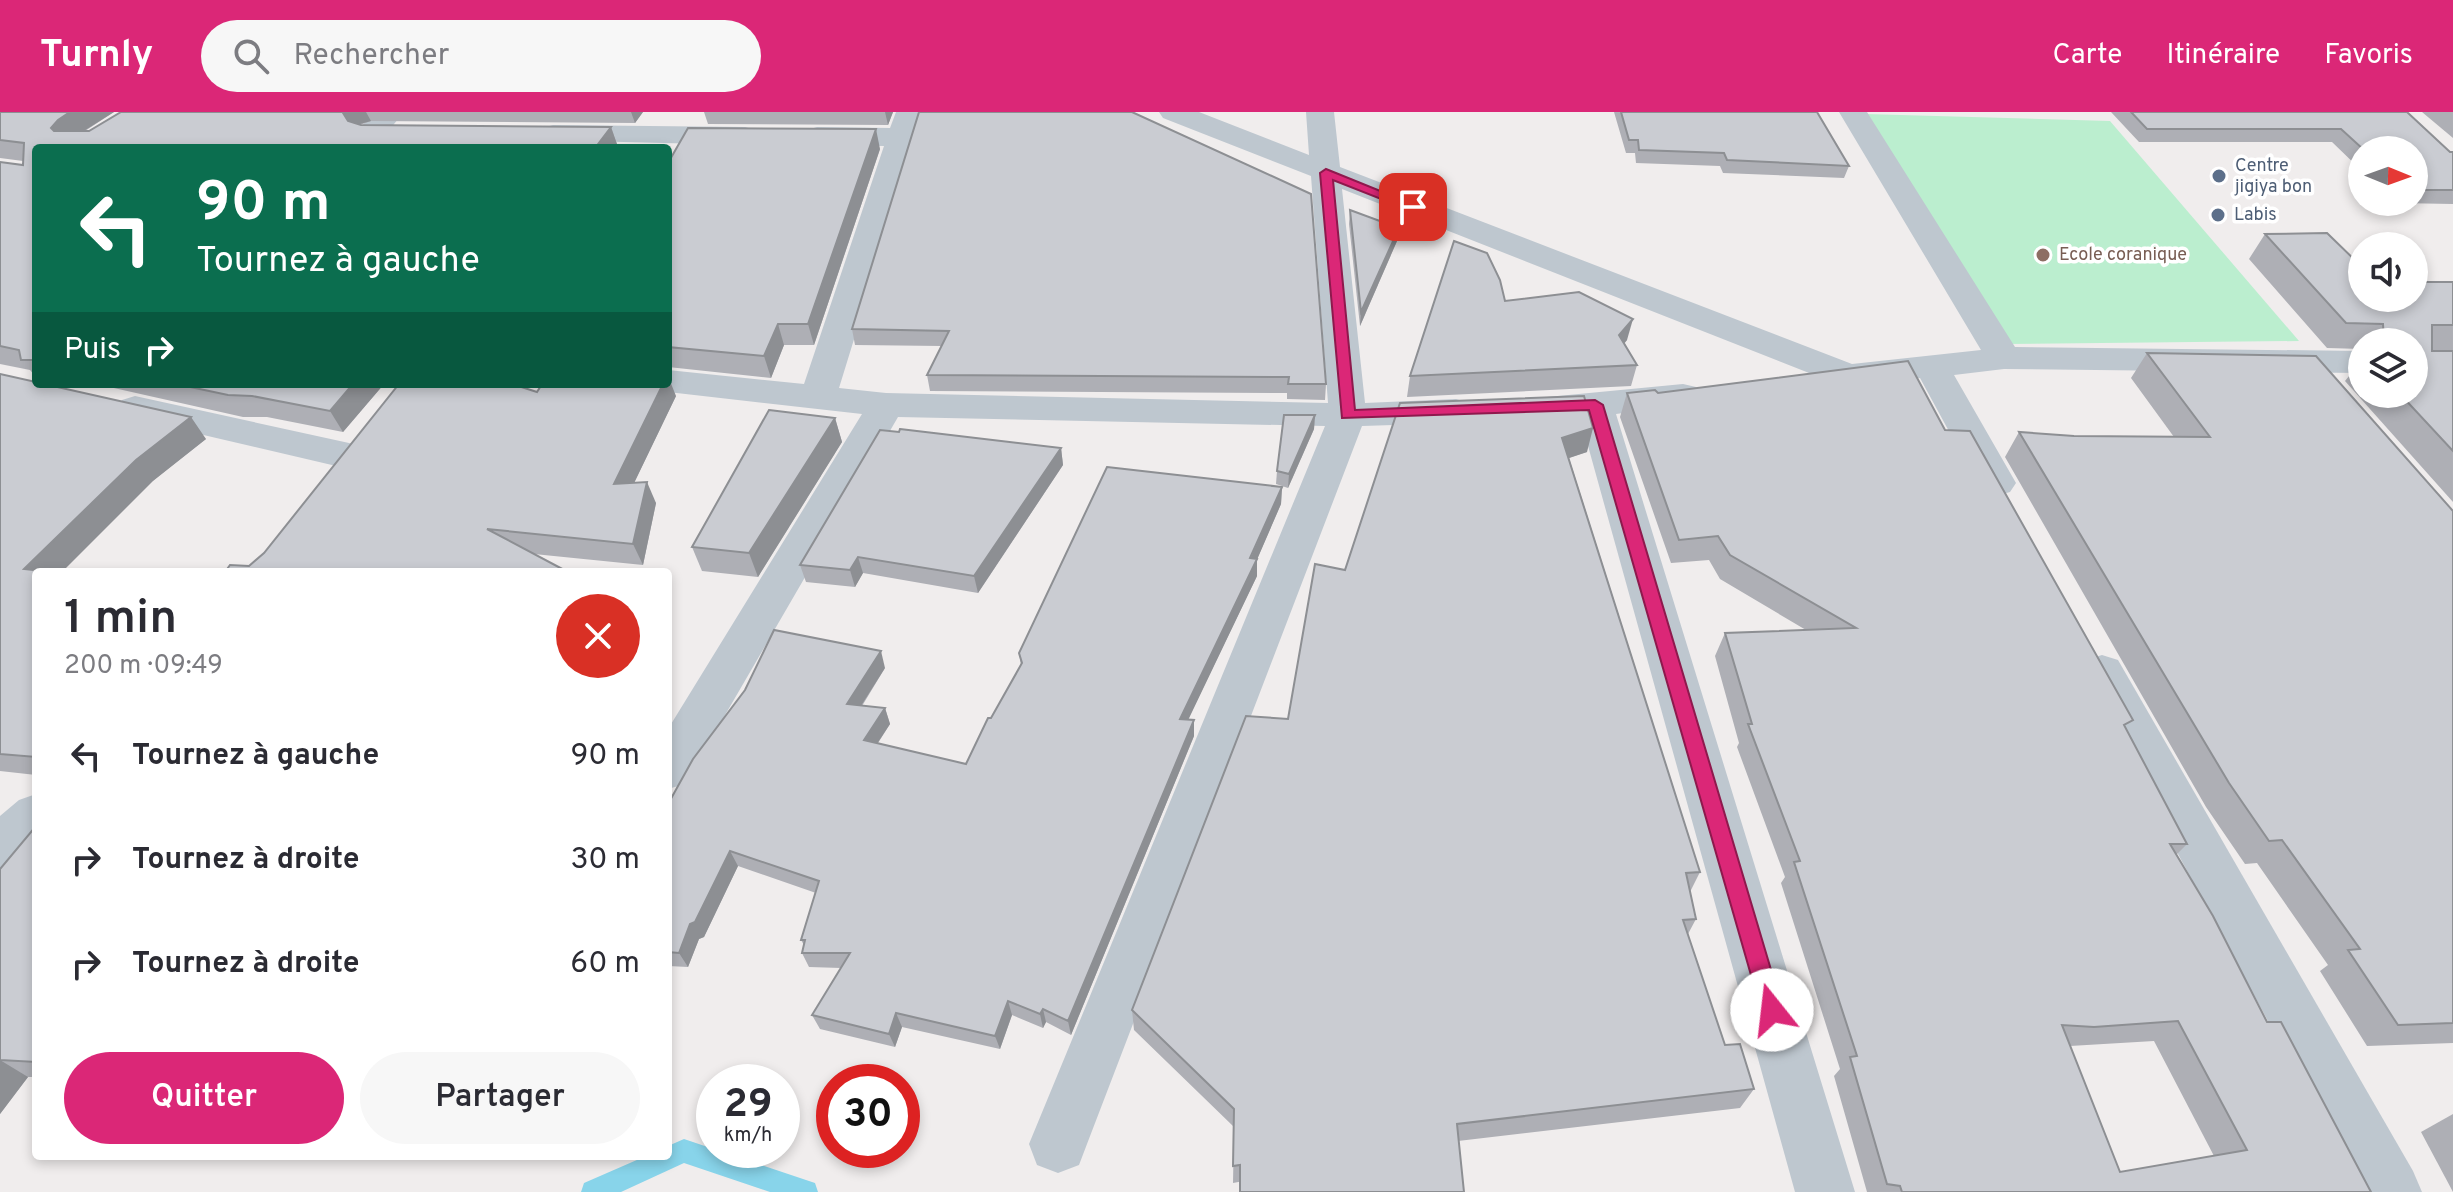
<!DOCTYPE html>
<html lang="fr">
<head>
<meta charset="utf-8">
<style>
	:root { --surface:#fff; --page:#f7f7f7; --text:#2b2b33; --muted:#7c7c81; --accent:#db2777 }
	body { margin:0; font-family:Overpass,sans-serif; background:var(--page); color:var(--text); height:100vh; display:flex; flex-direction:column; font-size:30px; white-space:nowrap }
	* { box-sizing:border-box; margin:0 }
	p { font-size:26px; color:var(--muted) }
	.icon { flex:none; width:44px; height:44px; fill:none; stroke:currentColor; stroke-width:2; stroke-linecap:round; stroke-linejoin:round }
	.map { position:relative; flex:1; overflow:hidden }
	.side { position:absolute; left:32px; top:456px; width:640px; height:592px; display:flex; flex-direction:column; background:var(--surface); border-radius:8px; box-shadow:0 4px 12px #0003 }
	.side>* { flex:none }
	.guide { position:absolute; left:32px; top:32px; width:640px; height:244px; border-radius:8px; box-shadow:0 4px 12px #0003; background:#0b6e4f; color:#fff; overflow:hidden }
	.needle { width:52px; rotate:91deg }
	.tools { position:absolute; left:2348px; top:24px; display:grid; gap:16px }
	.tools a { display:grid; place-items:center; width:80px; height:80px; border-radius:50%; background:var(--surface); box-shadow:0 4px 12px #0003; font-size:40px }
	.speed { position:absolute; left:696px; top:952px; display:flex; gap:16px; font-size:40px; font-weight:700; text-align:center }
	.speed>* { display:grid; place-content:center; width:104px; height:104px; border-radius:50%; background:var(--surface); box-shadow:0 4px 12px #0003; line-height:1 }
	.speed small { font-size:20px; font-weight:400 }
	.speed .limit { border:12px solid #d22; background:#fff; color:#111 }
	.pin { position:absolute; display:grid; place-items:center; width:68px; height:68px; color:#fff; margin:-34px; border-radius:16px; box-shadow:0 4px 12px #0006 }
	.me { position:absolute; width:88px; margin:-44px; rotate:344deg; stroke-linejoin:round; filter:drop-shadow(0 0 6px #0008) }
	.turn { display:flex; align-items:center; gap:28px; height:168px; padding:0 32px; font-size:36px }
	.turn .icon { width:104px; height:104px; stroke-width:2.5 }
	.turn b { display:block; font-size:56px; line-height:68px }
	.then { display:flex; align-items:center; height:76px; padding:0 32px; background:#0003; gap:16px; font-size:30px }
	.round { display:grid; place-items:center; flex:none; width:84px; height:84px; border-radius:42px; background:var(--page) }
	.summary { display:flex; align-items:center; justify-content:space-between; height:136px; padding:0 32px }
	h1 { font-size:48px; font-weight:600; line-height:60px }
	.action { display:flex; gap:16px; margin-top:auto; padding:16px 32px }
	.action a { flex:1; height:92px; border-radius:48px; background:var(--accent); color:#fff; font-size:32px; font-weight:600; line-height:92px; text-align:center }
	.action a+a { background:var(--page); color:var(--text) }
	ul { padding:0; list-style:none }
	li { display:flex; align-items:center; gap:24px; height:104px; padding:0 32px }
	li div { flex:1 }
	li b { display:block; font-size:30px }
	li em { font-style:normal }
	header { display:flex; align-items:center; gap:48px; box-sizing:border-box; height:112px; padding:0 40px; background:var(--accent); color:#fff }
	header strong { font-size:38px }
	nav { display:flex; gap:44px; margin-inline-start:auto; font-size:28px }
	.search { width:560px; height:72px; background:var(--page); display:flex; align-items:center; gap:20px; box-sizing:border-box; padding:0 28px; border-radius:44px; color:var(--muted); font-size:30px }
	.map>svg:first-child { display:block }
	.green { fill:#bbeecf }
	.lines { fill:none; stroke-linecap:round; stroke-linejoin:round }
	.stream { fill:#88d4ea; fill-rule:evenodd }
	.minor { fill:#bec7cf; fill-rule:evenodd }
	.wall { fill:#aeafb5; fill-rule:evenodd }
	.shaded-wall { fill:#8d8f93 }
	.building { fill:#caccd2; stroke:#8d8f93; stroke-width:2; fill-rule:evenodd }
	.route { fill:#db2777; stroke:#8e194d; stroke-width:2 }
	.service-dot { fill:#5c6f8a; stroke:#fff; stroke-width:3 }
	.education-dot { fill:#8d6e63; stroke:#fff; stroke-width:3 }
	.labels { text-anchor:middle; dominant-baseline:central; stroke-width:7; stroke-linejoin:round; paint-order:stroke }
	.far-service-label { font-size:18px; fill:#4e5e75; stroke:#fff; text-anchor:start }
	.far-education-label { font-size:18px; fill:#785e54; stroke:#fff; text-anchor:start }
</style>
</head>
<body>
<header>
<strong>Turnly</strong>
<div class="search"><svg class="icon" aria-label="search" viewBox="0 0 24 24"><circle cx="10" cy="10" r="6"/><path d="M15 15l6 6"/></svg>Rechercher</div>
<nav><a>Carte</a><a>Itinéraire</a><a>Favoris</a></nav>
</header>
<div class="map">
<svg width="2453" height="1080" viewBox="0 0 2453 1080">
	<rect width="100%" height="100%" fill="#f0eded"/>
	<polygon class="green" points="1865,2 2110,9 2299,229 2007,232"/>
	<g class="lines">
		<polygon class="stream" points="684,1027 806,1068 815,1071 818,1080 770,1080 684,1051 621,1080 581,1080 584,1071 646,1044 668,1044 668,1034"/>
		<g class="minor">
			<polygon points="374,0 404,0 374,36 343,36"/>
			<polygon points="896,0 924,0 839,276 886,281 1328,291 1311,64 1163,6 1159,0 1199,0 1309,43 1306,0 1334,0 1340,55 1852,252 1981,238 1839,0 1867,0 2015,235 2362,239 2362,261 2004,257 1954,263 2016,371 2010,380 1996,384 1982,380 1920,266 1850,275 1837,272 1342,77 1365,291 1456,287 1469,291 1475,299 1469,307 1456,311 1362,314 1087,1032 1079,1053 1058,1061 1037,1053 1029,1032 1325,314 898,305 685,672 668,677 668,617 862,302 668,280 655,277 652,272 668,272 668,258 804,272 884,34 817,33 807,30 802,24 807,18 817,15 890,16"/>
			<polygon points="553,13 745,15 755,18 760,24 755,30 745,33 543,28 538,22 543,16"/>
			<polygon points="1683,272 1696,275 1701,283 1696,291 1616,302 1855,1080 1795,1080 1580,305 1529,308 1516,304 1511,296 1516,288"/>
			<polygon points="135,284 349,331 363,335 368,344 363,353 349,357 122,304 117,296 122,288"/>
			<polygon points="2102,543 2118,548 2413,1059 2422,1080 2360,1080 2080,560 2086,548"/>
			<polygon points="36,682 36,733 18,750 0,756 0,704 19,688"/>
		</g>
	</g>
	<g class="wall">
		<polygon points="0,0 114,0 85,19 89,19 121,0 643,0 635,11 371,9 360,13 611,15 618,35 617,36 36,36 36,265 30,258 0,252 0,50 23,53 23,49 0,46"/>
		<polygon points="704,0 893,0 888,13 708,12"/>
		<polygon points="919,0 1326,272 1325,288 1287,287 1287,281 930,279 927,263 942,234 855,233 852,217"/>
		<polygon points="1614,0 1817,0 1849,54 1844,66 1723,61 1720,54 1636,51 1635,41 1626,41"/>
		<polygon points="2111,0 2407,0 2450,40 2453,40 2453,92 2397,91 2395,90 2414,90 2414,38 2362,38 2362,59 2332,30 2139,30"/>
		<polygon points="2422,0 2453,0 2453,26"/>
		<polygon points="880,37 814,233 784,233 771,266 668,255 668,51"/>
		<polygon points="1350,98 1397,129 1360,214 1349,112"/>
		<polygon points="2265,122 2362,186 2453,170 2453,238 2432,238 2432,239 2453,239 2453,390 2345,269 2362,248 2362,282 2414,282 2414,230 2362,230 2362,237 2327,236 2249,147"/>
		<polygon points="1505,189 1627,228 1624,232 1637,253 1631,274 1407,285 1410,264"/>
		<polygon points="2147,241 2453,399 2453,931 2367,934 2320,859 2328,853 2257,751 2245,752 2206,695 2005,345 2019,320 2074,324 2174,325 2131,266"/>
		<polygon points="0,262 206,327 36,460 36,663 0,659"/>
		<polygon points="96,272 384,272 343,320 267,305 243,305"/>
		<polygon points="537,280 676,284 634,371 656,391 643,453 534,442 249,454"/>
		<path d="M1627,281H1658L1945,318L2126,616L2187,732L2176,743L2267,910L2371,1080H1867L1834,964L1840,957L1781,771L1785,765L1737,635L1739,631L1715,544L1725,521L1806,518L1720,467L1709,448L1671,451L1620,305ZM2154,929L2214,1044L2120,1060L2070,934Z"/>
		<polygon points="1400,291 1587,340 1569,346 1700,760 1690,780 1696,807 1688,822 1725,933 1754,977 1740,996 1458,1029 1233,1071 1234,1015 1134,918 1132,898 1288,607 1345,458"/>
		<polygon points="1315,303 1314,317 1288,376 1276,372 1277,359"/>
		<polygon points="835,306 842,330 758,465 702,459 692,435"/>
		<polygon points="1061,336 1063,353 978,481 863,461 855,475 806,470 800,453"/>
		<polygon points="1282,375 1281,392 1257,447 1257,464 1188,607 1194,624 1071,923 1046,910 1043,916 1012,903 1000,937 902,915 895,935 820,917 812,903 841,856 809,855 802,841 804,833 801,828 816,781 738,754 704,825 699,827 688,855 668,854 668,692 885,556 862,594 885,596 890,612 878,631 966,652 1021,553 1019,541"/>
		<polygon points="36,714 36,965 28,965 0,1002 0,757"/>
		<polygon points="2453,1002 2453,1080 2421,1020"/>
	</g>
	<g class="shaded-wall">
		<polygon points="70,0 114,0 71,27 65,36 51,16 58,8"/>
		<polygon points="344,0 366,0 371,9 360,12 353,21 343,1"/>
		<polygon points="631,0 643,0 635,11"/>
		<polygon points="885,0 893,0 888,13"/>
		<polygon points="611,15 618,35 617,36 595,36"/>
		<polygon points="876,17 880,37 814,233 808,212"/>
		<polygon points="1399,116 1397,129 1360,214 1361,200"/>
		<polygon points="1633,207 1627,228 1613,244 1619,223"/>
		<polygon points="778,212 784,233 771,266 764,244"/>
		<polygon points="668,264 676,284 623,394 614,372 663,272 668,272"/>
		<polygon points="353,272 384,272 343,320 330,299"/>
		<polygon points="1315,303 1314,317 1288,376 1289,362"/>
		<polygon points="191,305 206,327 153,369 62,460 36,460 24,457 136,348"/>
		<polygon points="835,306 842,330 758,465 749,441"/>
		<polygon points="1593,316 1587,340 1557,350 1562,326"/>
		<polygon points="1061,336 1063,353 978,481 974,464"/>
		<polygon points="647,370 656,391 643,453 633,432"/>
		<polygon points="1282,375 1281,392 1253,457 1257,447 1257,464 1181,623 1180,607"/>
		<polygon points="858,445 863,461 855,475 850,458"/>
		<polygon points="881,539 885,556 852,608 847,592"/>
		<polygon points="885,596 890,612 869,644 864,628"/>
		<polygon points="1194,608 1194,624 1071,923 1068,909"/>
		<polygon points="730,739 738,754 704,825 699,827 688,855 679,841 690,812"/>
		<polygon points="1008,889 1012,903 1000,937 995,924"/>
		<polygon points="1043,897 1046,910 1043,916 1040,902"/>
		<polygon points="896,901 902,915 895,935 889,922"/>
		<polygon points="0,948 28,965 0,1002"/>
	</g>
	<g class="building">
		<polygon points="0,0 70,0 58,8 51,16 54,19 89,19 121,0 344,0 343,1 348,9 361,13 611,15 595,36 36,36 36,248 21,248 19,238 0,234 0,50 23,53 24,31 0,28"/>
		<polygon points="919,0 1132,0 1311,82 1326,272 1288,272 1289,265 927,263 949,219 852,217"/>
		<polygon points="1621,0 1817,0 1849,54 1727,48 1724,41 1639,38 1638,28 1629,28"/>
		<polygon points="2131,0 2407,0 2450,40 2453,40 2453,78 2414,78 2414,38 2364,38 2341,17 2147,17"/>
		<polygon points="688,16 876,17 808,212 778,212 764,244 668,235 668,51"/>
		<polygon points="1350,98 1399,116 1361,200"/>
		<polygon points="2327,121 2362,155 2362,186 2414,186 2414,170 2453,170 2453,213 2432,213 2432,239 2453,239 2453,339 2400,282 2414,282 2414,230 2384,230 2383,212 2346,211 2265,122"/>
		<polygon points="1454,129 1487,141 1500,168 1505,189 1579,180 1633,207 1619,223 1637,253 1410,264"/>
		<polygon points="2147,241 2316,244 2453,399 2453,911 2398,913 2348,838 2360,837 2282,728 2269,729 2229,671 2019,320 2074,324 2210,325"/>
		<path d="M1908,249L1945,318L1970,319L2133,608L2124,613L2187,732H2170L2213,804L2267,910H2281L2371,1080H1902L1900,1074L1887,1072L1850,945L1857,944L1794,750L1800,749L1748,612H1752L1725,521L1856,516L1730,443L1718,424L1679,428L1627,281L1655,278L1658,281ZM2178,909L2247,1038L2120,1060L2062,913L2094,915Z"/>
		<polygon points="0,262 36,270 36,272 44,272 191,305 136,348 24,457 53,460 36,460 36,645 0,642"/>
		<polygon points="176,272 353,272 330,299 252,284 228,283"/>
		<polygon points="399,272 512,272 537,280 542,272 663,272 614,372 647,370 633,432 487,417 568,460 225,460 230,453 249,454 264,441"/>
		<polygon points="1584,284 1593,316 1562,326 1700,760 1686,761 1696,807 1683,808 1725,933 1740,932 1754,977 1457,1012 1464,1080 1240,1080 1240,1053 1233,1054 1234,997 1132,898 1246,604 1288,607 1315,452 1345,458 1400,291"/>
		<polygon points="769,298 835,306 749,441 692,435"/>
		<polygon points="1284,303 1315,303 1289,362 1277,359"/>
		<polygon points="900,317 1061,336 974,464 858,445 850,458 800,453 880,318 899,320"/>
		<polygon points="1107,355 1282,375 1250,446 1257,447 1180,607 1194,608 1068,909 1043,897 1040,902 1008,889 995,924 896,901 889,922 812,903 850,841 802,841 805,828 801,828 819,769 730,739 695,810 690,812 679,841 668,840 668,692 693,647 745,578 774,518 881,539 847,592 885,596 864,628 966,652 988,606 991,606 1022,551 1019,541"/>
		<polygon points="36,714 36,950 0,948 0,757"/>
	</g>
	<polygon class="route" points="1326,57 1420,95 1409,98 1333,68 1355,298 1595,288 1603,293 1783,898 1780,906 1772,909 1764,906 1761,898 1589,298 1342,306 1320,61"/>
	<g class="service-dot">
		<circle cx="2219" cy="64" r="8"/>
		<circle cx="2218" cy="103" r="8"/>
	</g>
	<circle class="education-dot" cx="2043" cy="143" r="8"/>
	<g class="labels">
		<g class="far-service-label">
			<text x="2235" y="54">Centre<tspan x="2235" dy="21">jigiya bon</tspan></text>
			<text x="2234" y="103">Labis</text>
		</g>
		<g class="far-education-label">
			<text x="2059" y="143">Ecole coranique</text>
		</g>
	</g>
</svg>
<div class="tools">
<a><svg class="needle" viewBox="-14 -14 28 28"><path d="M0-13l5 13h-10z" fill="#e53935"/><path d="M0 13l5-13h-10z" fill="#7c7c81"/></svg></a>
<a><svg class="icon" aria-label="sound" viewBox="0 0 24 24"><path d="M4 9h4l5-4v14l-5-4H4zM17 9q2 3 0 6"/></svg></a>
<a><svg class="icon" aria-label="layers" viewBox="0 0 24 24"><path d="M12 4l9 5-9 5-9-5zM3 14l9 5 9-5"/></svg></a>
</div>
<div class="speed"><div>29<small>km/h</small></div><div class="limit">30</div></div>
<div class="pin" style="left:1413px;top:95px;background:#d93025"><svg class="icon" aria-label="arrive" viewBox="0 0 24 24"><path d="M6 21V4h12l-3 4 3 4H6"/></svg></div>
<svg class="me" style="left:1772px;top:898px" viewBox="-20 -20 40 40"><circle r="19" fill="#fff"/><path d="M0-13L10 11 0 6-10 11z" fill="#db2777"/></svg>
<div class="guide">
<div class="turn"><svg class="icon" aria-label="left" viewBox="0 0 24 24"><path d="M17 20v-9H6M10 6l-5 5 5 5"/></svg><div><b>90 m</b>Tournez à gauche</div></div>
<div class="then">Puis<svg class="icon" aria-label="right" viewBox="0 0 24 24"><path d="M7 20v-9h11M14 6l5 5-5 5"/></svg></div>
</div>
<section class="side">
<div class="summary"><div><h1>1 min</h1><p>200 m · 09:49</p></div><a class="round" style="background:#d93025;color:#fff"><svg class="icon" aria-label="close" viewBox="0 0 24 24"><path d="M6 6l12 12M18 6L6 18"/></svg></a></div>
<ul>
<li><svg class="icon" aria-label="left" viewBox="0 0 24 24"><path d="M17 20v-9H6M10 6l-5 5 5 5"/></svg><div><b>Tournez à gauche</b></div><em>90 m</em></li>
<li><svg class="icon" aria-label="right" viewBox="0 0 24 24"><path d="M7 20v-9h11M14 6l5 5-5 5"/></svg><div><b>Tournez à droite</b></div><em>30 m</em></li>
<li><svg class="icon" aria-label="right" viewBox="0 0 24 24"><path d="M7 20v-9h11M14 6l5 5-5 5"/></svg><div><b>Tournez à droite</b></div><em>60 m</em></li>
</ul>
<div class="action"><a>Quitter</a><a>Partager</a></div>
</section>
</div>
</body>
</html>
